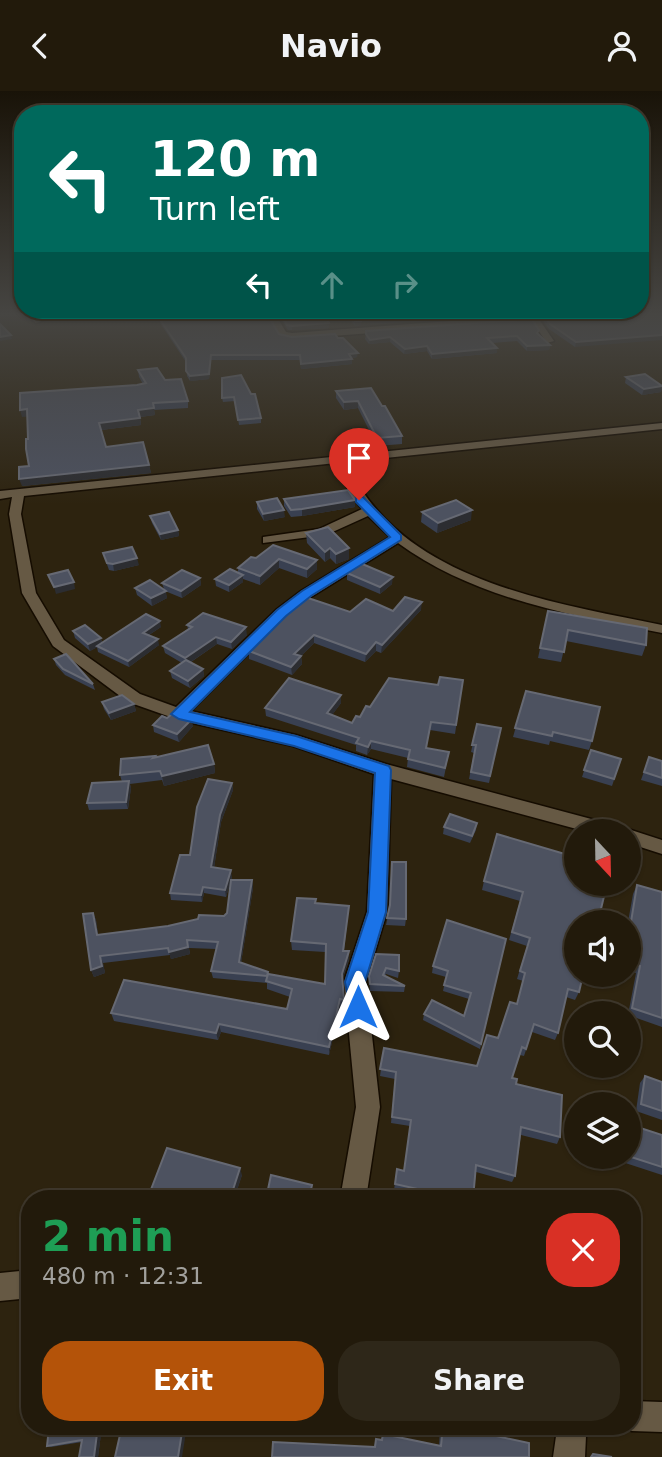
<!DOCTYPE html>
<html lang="en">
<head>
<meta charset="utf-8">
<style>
	:root { --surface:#221a0b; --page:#2e2719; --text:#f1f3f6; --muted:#a2a19d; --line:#3f382c; --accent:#b45309 }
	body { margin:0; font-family:"DejaVu Sans",sans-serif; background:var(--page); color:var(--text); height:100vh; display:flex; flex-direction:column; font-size:26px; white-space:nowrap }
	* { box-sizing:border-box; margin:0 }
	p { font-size:23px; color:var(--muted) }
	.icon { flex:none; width:38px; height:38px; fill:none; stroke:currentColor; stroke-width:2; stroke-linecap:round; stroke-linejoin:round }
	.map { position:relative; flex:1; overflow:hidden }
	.sheet { position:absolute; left:21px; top:1099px; width:620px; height:245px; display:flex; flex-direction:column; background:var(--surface); border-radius:28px; box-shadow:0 2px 5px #0004,0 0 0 2px var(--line) }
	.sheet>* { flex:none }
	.top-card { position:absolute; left:14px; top:14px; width:635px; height:214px; border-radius:28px; box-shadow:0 2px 5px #0004,0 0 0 2px var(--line); background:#00695c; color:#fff; overflow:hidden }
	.needle { width:46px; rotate:158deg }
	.controls { position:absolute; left:564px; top:728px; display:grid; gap:14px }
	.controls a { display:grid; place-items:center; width:77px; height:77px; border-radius:50%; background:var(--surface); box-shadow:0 2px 5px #0004,0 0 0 2px var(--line); font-size:35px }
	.pin { position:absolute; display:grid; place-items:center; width:60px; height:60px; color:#fff; margin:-72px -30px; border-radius:50% 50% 50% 0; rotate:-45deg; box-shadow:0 0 7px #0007 }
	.pin .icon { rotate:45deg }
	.me { position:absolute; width:77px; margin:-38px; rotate:0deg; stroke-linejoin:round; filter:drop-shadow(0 0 5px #0008) }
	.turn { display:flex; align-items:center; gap:24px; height:147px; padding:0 21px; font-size:32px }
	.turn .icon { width:91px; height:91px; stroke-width:2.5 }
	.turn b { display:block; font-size:49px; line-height:60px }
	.lanes { display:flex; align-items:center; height:66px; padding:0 21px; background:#0003; justify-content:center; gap:35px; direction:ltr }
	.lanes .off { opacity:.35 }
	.round { display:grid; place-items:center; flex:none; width:74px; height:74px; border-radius:28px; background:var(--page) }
	.summary { display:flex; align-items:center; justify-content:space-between; height:119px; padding:0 21px }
	h1 { font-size:42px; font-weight:700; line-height:52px; color:#1e9e55 }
	.button { display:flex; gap:14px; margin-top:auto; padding:14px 21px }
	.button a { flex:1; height:80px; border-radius:28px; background:var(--accent); color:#fff; font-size:28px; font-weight:700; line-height:80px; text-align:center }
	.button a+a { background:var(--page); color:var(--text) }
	header { display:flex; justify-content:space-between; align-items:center; height:91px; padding:0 21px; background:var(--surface); font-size:32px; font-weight:700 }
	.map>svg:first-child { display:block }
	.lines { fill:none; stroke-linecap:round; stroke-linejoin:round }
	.minor-casing { stroke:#150c00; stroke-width:3 }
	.minor { fill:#665944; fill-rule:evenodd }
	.wall { fill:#394051 }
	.shaded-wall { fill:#2c2d31 }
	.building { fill:#4d5260; stroke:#666973; stroke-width:2 }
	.route { fill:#1a73e8; stroke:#114b97; stroke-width:2 }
</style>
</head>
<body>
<header><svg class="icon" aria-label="back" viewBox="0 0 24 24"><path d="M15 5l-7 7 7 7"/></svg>Navio<svg class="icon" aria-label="person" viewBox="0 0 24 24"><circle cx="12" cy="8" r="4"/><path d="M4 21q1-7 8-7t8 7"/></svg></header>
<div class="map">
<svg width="662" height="1366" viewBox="0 0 662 1366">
	<rect width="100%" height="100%" fill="#2d230f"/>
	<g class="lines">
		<g class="minor-casing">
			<g id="minor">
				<polygon points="53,221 67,221 36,232 32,229"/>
				<polygon points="153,221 162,221 169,225 260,221 169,231 159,229"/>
				<polygon points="266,221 274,221 286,241 292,242 517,225 534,221 554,250 547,252 530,227 517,231 292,248 280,245"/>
				<polygon points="615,221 625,221 634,230 627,232"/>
				<path d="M662,332V338L347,371C397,489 550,511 662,534V542C571,524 475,508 398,452L311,506L286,525L191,620L296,644L386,673L610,733L617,735L619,740H584L391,688L387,821L366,891L380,1016L366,1108H340L356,1016L344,891L367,821L374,683L293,655L179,629L128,611L53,555L22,502L9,423L12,406L0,408V400ZM336,372L349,401L362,418L319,438L263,446V452L326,444L368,425L390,446L301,500L276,519L176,616L140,603L64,549L36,502L21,423L24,405Z"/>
				<polygon points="628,738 662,749 662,763 628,752 628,740 621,740"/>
				<polygon points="30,1179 30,1207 0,1210 0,1182"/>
				<polygon points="632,1310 662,1311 662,1341 632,1340 621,1336 632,1335"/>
				<polygon points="552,1335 582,1335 586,1345 585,1366 553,1366 556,1345"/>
			</g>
		</g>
		<use href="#minor" class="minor"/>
	</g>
	<g class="wall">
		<polygon points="165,221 199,221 170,222"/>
		<polygon points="277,221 361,221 361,234 355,235 348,225 325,226 329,237 292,239 288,239"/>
		<polygon points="537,221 618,221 626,229 634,227 629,221 662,221 575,256 549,238"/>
		<polygon points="159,227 279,243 292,246 338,247 357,266 352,267 352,273 301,278 300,269 211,269 209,288 190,290 187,285 186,271 160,232"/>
		<polygon points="366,243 538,244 550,254 549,259 527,260 517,250 492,252 497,262 432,268 427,260 404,263 390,251 369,253 365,248"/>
		<polygon points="138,279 165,289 188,310 188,317 154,319 155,324 140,326 141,334 101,339 106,356 149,374 151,382 22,395 29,375 27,325 22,326 143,293 139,286"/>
		<polygon points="626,286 662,295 661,301 642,304 625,292"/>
		<polygon points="336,300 382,315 402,345 402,353 377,355 358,317 344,319 336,307"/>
		<polygon points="251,303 261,327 261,332 239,334 235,310 223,311 222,307"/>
		<polygon points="284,408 355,416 302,425 291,426 284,415"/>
		<polygon points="257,411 285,426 264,430 257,418"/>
		<polygon points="422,421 471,429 437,442 421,431"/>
		<polygon points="150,425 178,439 179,445 161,449 152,432"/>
		<polygon points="306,442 349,457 349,468 336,473 330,467 325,471 307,452"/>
		<polygon points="273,454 317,478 307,487 279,477 260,494 243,488 243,491 229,501 216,495 215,488 238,482 238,477 256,467"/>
		<polygon points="103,462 139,474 114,480 109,479"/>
		<polygon points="347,482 392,493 380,503 347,489"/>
		<polygon points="200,487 201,494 182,507 165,500 167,507 152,515 137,504 135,497 164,498 162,492"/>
		<polygon points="421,519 381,562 376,560 365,571 314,552 301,565 302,573 292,584 249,568 249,560 350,521"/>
		<polygon points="548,520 646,554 642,565 566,550 561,571 538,567"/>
		<polygon points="187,534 247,544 232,558 217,553 191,571 203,578 204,585 190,597 172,587 170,580 182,572 165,562 163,555 188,538"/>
		<polygon points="161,536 149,544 159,554 129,576 98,561 97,556 90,560 75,547 73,540 101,547 102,552"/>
		<polygon points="54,568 93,593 95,599 65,584 56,574"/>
		<polygon points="463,589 455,643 430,639 426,657 449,661 444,686 407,676 408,667 371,658 367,664 356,660 356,654 266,625 265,617 341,612 332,624 352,632 360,626 370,616 438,594"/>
		<polygon points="526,600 592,650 589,659 550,650 549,654 513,646"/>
		<polygon points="102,611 134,613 136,620 111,629 104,618"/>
		<polygon points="477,633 501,637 489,692 469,688 474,662 471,661"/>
		<polygon points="153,634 193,635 179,651 154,641"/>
		<polygon points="591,659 621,668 612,695 582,686"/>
		<polygon points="155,666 214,673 215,682 164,695 162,689 130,693 131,697 128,718 89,719 87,712 122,691 120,684"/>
		<polygon points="649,666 662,670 662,695 641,689"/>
		<polygon points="232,692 233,699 221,731 214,777 232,786 226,806 204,802 202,811 171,809 170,802"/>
		<polygon points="477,732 476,739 470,752 443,743 444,736"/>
		<polygon points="576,762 576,793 611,793 609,797 607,796 597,831 576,831 579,901 575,909 566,906 558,942 555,949 532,941 524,965 520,964 512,987 516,993 560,1046 557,1053 521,1044 515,1085 512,1091 476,1081 473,1108 420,1108 421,1105 394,1099 397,1078 404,1079 410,1035 391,1032 395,988 380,985 384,957 477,975 498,947 517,913 523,890 517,888 527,855 509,849 520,810 482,799 484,790 574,766"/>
		<polygon points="252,789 253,797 241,872 268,883 325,893 325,861 292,859 291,850 316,812 349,815 344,860 349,860 349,869 342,889 344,917 340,916 329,964 221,941 218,949 114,930 111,922 287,918 290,906 267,898 267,892 213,887 211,880 216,858 189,857 190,863 171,868 170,864 103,872 105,882 94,886 91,879 93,822 96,829 98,844 168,835 224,825 227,822"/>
		<polygon points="637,794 662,801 662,936 628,924 636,882 628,880 628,831 633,803"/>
		<polygon points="390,816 406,828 405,835 386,834"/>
		<polygon points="506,848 480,958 423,929 424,923 464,925 469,908 443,900 446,886 432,882 433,875"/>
		<polygon points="376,863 399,880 398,887 386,883 385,885 405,895 404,901 370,900 369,885"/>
		<polygon points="645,985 662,991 662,1029 636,1020 640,992"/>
		<polygon points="628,1033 662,1044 662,1084 607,1066 628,1066"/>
		<polygon points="242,1084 234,1108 154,1108 150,1101"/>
		<polygon points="102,1335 98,1366 79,1366 82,1351 51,1356 47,1355"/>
		<polygon points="234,1335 253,1335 252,1337"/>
		<polygon points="441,1335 449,1335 529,1366 374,1356 376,1348 381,1349 383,1343 439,1355 440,1337"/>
	</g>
	<g class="shaded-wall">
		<polygon points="121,221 122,226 92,228 91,224"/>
		<polygon points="361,221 361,234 355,235 355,230"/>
		<polygon points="471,221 522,221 370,234 370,229"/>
		<polygon points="155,224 155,229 126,232 125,228"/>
		<polygon points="329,232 329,237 292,239 292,235"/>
		<polygon points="11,244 12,248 0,250 0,246"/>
		<polygon points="662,244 662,249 575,256 576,251"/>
		<polygon points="390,246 390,251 369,253 370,249"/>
		<polygon points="550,254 549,259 527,260 527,255"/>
		<polygon points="427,255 427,260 404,263 405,258"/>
		<polygon points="497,257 497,262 432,268 432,263"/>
		<polygon points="358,262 357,266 349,268 349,263"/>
		<polygon points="211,264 209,288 190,290 190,285"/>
		<polygon points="352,268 352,273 301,278 301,273"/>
		<polygon points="662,295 661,301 642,304 644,298"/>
		<polygon points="358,310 358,317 344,319 344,311"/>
		<polygon points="154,317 155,324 139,326 138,319"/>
		<polygon points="27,318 29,325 22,326 20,319"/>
		<polygon points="140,327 141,334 101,339 99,332"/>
		<polygon points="149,374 151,382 22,395 19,388"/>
		<polygon points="355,409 355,416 302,425 302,418"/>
		<polygon points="284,419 285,426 264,430 263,423"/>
		<polygon points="472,419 471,429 437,442 438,432"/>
		<polygon points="178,439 179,445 161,449 160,443"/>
		<polygon points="330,457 330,467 325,471 325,461"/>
		<polygon points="349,457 349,468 336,473 336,463"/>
		<polygon points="137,467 139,474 114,480 113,473"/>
		<polygon points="279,468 279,477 260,494 260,485"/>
		<polygon points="317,469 317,478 307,487 307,478"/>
		<polygon points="243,484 243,491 229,501 229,494"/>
		<polygon points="393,486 392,493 380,503 380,496"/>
		<polygon points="200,487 201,494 182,507 181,500"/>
		<polygon points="74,491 75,498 56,503 54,496"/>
		<polygon points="166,500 167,507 152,515 151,507"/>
		<polygon points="422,511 421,519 381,562 382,554"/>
		<polygon points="160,530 161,536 144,547 143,542"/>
		<polygon points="246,536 247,544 232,558 231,551"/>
		<polygon points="314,544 314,552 295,571 294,563"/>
		<polygon points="216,546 217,553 186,574 185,567"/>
		<polygon points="101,547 102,554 90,560 88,553"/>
		<polygon points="158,548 159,554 129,576 128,570"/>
		<polygon points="376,551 376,560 365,571 366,563"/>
		<polygon points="301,565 302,573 292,584 291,576"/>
		<polygon points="203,578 204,585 190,597 188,590"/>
		<polygon points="341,604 341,612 327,631 327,622"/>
		<polygon points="134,613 136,620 111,629 109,622"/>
		<polygon points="192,628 193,635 179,651 177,643"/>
		<polygon points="371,650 371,658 367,664 368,656"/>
		<polygon points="214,673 215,682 164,695 162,685"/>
		<polygon points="129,690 131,697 128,718 126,711"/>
		<polygon points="232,692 233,699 221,731 213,783 211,776 220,724"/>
		<polygon points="231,779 232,786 226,806 225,799"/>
		<polygon points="252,789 253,797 240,878 239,871"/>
		<polygon points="203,796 204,802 202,811 201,804"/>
		<polygon points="93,822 96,829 99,851 97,844"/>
		<polygon points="187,849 190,863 171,868 169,861"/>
		<polygon points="349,860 349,869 341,891 342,883"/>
		<polygon points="100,865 103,872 105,882 94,886 91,879"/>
		<polygon points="340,908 340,916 329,964 329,956"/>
		<polygon points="219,933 221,941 218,949 216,942"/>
		<polygon points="240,1077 242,1084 234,1108 230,1108"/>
		<polygon points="98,1335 102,1335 98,1366 94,1366"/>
		<polygon points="183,1335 187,1335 182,1366 178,1366"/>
	</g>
	<g class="building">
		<polygon points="90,221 153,221 155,224 125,228 121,221 91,224"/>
		<polygon points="240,221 266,221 279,243 292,246 335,243 338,247 343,247 358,262 349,263 352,268 301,273 300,264 211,264 209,283 190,285 186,280 186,267 159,227 169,229"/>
		<polygon points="280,221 331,221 323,222 329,232 292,235 287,234"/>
		<polygon points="349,221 361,221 361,230 355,230"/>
		<polygon points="372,221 471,221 370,229"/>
		<polygon points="541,221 618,221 626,229 638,225 634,221 662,221 662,244 576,251 550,233"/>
		<polygon points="530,225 539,239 537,242 550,254 527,255 517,245 487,247 497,257 432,263 427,255 405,258 390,246 370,249 366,243 366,240 518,229"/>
		<polygon points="0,233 11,244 0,246"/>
		<polygon points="157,277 165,289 181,288 188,310 153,312 154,317 138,319 140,327 99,332 106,356 143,351 149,374 19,388 19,376 29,375 26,358 26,348 28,348 27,318 20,319 20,302 137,294 146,292 138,279"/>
		<polygon points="645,283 662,295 644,298 626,286"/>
		<polygon points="241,284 251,303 255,303 261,327 238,329 234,306 222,307 222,287"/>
		<polygon points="371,297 382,315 385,315 402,345 377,347 358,310 344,311 336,300"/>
		<polygon points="348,399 355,409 302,418 291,419 284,408"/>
		<polygon points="277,407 284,419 263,423 257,411"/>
		<polygon points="456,409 472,419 438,432 422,421"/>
		<polygon points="169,421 178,439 160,443 150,425"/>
		<polygon points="328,436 349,457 336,463 330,457 325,461 306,442"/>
		<polygon points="273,454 317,469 307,478 279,468 260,485 238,477 251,466 256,467"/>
		<polygon points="132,456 137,467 113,473 107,472 103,462"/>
		<polygon points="360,472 393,486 380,496 347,482"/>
		<polygon points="230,478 243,484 229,494 215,488"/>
		<polygon points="68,479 74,491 54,496 48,484"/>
		<polygon points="182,479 200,487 181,500 162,492"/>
		<polygon points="150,489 166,500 151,507 135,497"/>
		<polygon points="305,506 350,521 366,508 393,520 405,506 422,511 382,554 376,551 366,563 314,544 294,563 301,565 291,576 249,560 287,519"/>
		<polygon points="548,520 647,537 646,554 568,539 564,561 540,557"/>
		<polygon points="203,522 246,536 231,551 216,546 185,567 163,555 192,536 187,534"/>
		<polygon points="146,523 160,530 143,542 158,548 128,570 97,555"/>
		<polygon points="85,534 101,547 88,553 73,540"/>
		<polygon points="66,563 93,593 63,578 54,568"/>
		<polygon points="186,569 203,578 188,590 170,580"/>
		<polygon points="440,586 463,589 456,634 431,631 426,657 449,661 445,677 408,668 410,659 371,650 368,656 356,652 359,647 265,617 289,587 341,604 327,622 352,632 356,625 360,626 366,615 370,616 389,587 438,594"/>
		<polygon points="526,600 600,616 592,650 553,641 552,645 515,637"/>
		<polygon points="122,604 134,613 109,622 102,611"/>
		<polygon points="172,623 192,628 177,643 153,634 162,625 167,627"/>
		<polygon points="477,633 501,637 490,685 471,681 476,654 472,654"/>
		<polygon points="208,654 214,673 162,685 160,680 120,684 121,668 155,665 153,667"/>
		<polygon points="591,659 621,668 614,688 584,679"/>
		<polygon points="649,666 662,670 662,687 644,681"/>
		<polygon points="208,688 232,692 220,724 211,776 231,779 225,799 203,796 201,804 170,802 180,764 190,764 197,716"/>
		<polygon points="129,690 126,711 87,712 92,692"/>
		<polygon points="450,723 477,732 472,745 444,736"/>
		<polygon points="497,743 575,766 576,762 576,793 607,793 599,826 595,824 593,831 576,831 576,884 583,884 579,901 568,898 558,942 534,933 526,958 522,956 512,987 517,988 516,993 562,1004 560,1046 521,1036 515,1085 476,1074 473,1108 421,1108 422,1099 395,1093 397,1078 404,1080 411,1029 392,1026 396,981 380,978 384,957 477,975 487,944 498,947 510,911 517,913 525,882 520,880 530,847 512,841 523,801 484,790"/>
		<polygon points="392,771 406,771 406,828 387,827 390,814"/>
		<polygon points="231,789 252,789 239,871 268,881 267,885 211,880 218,851 187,849 188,856 169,861 168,857 100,865 102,875 91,879 83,823 93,822 97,844 168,835 198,828 199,824 224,825 227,822"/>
		<polygon points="637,794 662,801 662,927 632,917 640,875 630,872 632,838 630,837"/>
		<polygon points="297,807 316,808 315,812 349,815 343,860 349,860 342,883 344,909 340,908 329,956 219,933 216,942 111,922 124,889 287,918 292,898 266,890 268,883 325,893 326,853 291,850"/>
		<polygon points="447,829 506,848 481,953 424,923 432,909 464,925 471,902 444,894 448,880 433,875"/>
		<polygon points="376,863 399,864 399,880 386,877 383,884 405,895 370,893 369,885"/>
		<polygon points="645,985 662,991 662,1020 641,1013"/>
		<polygon points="628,1033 662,1044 662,1076 628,1065"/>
		<polygon points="167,1057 240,1077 230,1108 206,1108 186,1102 184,1108 174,1108 150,1101"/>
		<polygon points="271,1084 312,1094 309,1108 266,1108"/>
		<polygon points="57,1335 98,1335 94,1366 79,1366 82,1349 47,1355 49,1337"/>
		<polygon points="122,1335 183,1335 178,1366 115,1366"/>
		<polygon points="443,1335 449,1335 529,1352 529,1366 272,1366 273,1351 375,1356 376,1348 382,1349 383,1343 441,1355"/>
		<polygon points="593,1363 612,1366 591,1366"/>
	</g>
	<linearGradient id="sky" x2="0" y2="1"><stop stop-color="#191308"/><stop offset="0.54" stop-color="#464542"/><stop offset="1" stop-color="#464542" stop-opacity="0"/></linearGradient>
	<rect width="662" height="413" fill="url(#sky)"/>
	<polygon class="route" points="356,406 363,406 401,444 401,449 311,505 286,525 190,621 296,645 389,675 391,679 386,821 365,891 368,916 365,923 358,925 351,923 345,891 368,821 375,682 294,655 179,628 171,623 277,519 302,500 390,446 356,411"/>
</svg>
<div class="controls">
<a><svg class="needle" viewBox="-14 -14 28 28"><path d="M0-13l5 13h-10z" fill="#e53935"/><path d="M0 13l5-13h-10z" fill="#a2a19d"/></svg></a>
<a><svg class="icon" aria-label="sound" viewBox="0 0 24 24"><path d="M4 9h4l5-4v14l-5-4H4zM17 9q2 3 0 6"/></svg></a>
<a><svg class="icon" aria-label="search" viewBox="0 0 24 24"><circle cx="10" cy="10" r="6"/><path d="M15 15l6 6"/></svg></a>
<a><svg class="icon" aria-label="layers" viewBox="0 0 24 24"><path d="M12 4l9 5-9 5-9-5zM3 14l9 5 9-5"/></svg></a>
</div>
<div class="pin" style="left:359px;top:409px;background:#d93025"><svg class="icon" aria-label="arrive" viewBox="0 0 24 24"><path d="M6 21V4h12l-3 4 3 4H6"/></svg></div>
<svg class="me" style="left:358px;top:916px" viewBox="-20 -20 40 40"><path d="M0-17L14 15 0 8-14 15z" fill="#1a73e8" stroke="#fff" stroke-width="4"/></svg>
<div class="top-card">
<div class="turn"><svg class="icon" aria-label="left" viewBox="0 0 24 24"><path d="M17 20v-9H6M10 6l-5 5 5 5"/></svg><div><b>120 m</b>Turn left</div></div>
<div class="lanes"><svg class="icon" aria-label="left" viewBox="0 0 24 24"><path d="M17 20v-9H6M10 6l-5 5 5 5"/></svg><svg class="icon off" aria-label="ahead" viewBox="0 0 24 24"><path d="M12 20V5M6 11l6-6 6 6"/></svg><svg class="icon off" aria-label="right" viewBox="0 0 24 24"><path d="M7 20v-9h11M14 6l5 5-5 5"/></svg></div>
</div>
<section class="sheet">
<div class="summary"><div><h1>2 min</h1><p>480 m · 12:31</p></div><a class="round" style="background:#d93025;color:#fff"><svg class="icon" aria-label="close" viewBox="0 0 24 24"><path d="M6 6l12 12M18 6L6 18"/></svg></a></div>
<div class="button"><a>Exit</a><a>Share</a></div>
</section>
</div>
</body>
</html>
